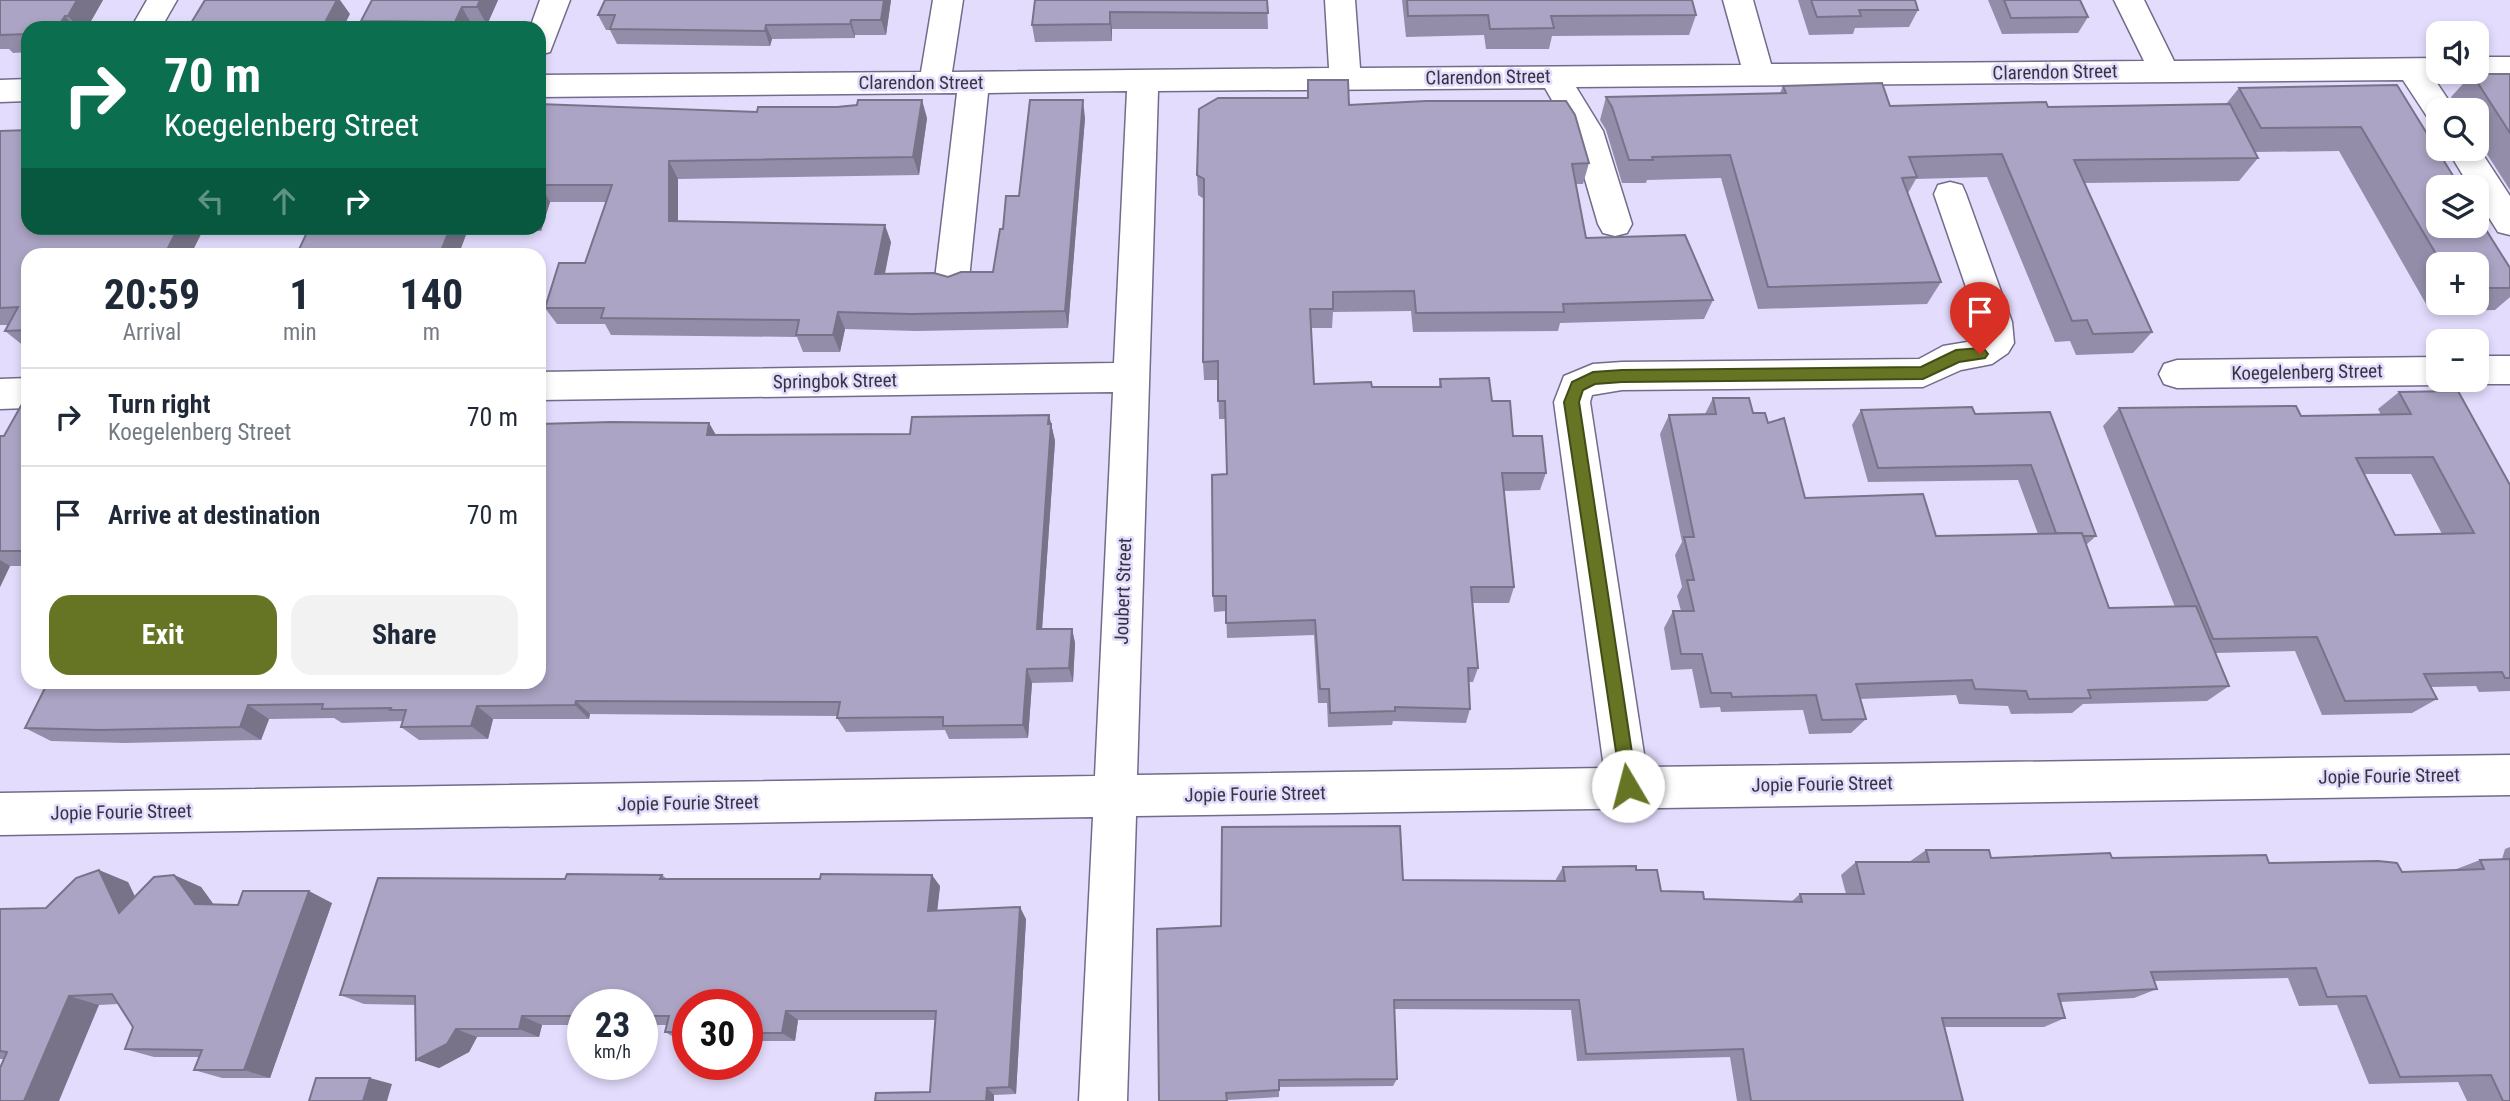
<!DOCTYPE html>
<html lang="en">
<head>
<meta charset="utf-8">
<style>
	:root { --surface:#fff; --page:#f2f2f3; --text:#1f2937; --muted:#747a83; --line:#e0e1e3; --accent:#657523 }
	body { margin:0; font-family:"Roboto Condensed",sans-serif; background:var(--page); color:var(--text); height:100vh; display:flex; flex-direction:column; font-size:26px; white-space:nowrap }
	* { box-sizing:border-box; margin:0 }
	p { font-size:23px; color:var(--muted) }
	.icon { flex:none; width:38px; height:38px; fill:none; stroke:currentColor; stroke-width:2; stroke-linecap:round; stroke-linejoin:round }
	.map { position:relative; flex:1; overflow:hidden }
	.sheet { position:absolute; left:21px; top:248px; width:525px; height:441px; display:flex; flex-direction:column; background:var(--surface); border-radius:21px; box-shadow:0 4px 10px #0003 }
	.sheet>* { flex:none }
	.banner { position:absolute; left:21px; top:21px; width:525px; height:214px; border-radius:21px; box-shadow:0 4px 10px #0003; background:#0b6e4f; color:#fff; overflow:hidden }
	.buttons { position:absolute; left:2426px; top:21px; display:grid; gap:14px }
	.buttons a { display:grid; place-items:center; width:63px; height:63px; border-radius:14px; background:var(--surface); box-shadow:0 4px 10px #0003; font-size:35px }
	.speed { position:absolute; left:567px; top:989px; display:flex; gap:14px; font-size:35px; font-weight:700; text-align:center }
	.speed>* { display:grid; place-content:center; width:91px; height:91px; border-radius:50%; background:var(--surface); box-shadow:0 4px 10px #0003; line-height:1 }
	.speed small { font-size:18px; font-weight:400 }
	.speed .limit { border:10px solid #d22; background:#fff; color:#111 }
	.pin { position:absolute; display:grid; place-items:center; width:60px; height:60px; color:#fff; margin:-72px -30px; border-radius:50% 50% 50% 0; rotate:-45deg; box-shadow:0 0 7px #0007 }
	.pin .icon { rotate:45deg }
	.me { position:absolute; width:77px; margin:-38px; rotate:352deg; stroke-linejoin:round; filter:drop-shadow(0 0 5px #0008) }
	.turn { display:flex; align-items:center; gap:24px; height:147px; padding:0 28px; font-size:32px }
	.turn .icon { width:91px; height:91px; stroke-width:2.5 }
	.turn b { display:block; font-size:49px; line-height:60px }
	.lanes { display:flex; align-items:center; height:66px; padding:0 28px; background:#0003; justify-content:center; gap:35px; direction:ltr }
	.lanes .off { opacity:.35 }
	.eta { display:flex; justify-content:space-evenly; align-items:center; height:119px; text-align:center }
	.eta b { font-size:42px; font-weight:700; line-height:49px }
	.primary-button { display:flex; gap:14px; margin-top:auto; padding:14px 28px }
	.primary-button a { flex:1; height:80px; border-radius:21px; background:var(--accent); color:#fff; font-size:28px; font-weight:700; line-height:80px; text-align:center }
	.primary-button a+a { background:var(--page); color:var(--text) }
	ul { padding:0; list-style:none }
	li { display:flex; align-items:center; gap:21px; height:98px; padding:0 28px; border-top:2px solid var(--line) }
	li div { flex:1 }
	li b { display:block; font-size:26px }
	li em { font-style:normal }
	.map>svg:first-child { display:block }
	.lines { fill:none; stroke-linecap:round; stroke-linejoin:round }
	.minor-casing { stroke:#726b89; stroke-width:3 }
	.minor { fill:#fff; fill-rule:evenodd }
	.wall { fill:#938da9; fill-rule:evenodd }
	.shaded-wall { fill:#787389 }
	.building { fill:#aba4c4; stroke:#787389; stroke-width:2; fill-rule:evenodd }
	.route { fill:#657523; stroke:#424c17; stroke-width:2 }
	.labels { text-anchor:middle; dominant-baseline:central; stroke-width:5; stroke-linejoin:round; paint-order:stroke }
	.street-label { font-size:19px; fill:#373441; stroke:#e3dcfd }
</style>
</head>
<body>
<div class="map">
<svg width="2510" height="1101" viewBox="0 0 2510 1101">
	<rect width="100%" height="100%" fill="#e3dcfd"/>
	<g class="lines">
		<g class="minor-casing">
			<g id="minor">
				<polygon points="147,0 177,0 161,28 131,28"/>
				<polygon points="540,0 570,0 550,52 539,55 539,28 530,28"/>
				<polygon points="933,0 963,0 952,72 1329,68 1325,0 1355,0 1360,68 1741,65 1723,0 1753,0 1771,64 2144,61 2114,0 2144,0 2174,61 2438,58 2438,72 2452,72 2449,77 2435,80 2455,110 2438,110 2438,121 2428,118 2403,80 1576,87 1603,131 1632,224 1627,233 1615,236 1603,233 1598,224 1572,135 1545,88 1158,91 1137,775 1604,768 1554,402 1564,376 1593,364 1622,362 1919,359 1943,346 1973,341 1978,337 1978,322 1934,194 1938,185 1950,182 1962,185 1966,194 2012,322 2014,343 2008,353 1992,364 1961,370 1923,387 1622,390 1592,395 1590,402 1646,767 2510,755 2510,795 1136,816 1127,1101 1079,1101 1093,817 0,835 0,793 1095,776 1113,392 539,400 539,372 1114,363 1127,91 988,93 969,279 964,288 952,292 940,288 935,279 957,93 539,97 539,75 921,72"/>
				<polygon points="2476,57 2510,57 2510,79 2476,79 2465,76 2463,72 2476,72"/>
				<polygon points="28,79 28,101 0,102 0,80"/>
				<polygon points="2476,144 2510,196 2510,235 2498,232 2476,197 2476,187 2470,187 2447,149 2476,149"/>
				<polygon points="2476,356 2510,356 2510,384 2476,384 2463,380 2476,380"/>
				<polygon points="2438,357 2438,380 2451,380 2438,385 2177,388 2164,384 2159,374 2164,364 2177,360"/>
				<polygon points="28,378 28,408 0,409 0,379"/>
			</g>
		</g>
		<use href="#minor" class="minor"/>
	</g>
	<g class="wall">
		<polygon points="0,0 103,0 87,28 28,28 28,52 13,53 9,49 0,49"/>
		<polygon points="372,0 498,0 487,25 472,25 471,28 366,28 361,21"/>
		<polygon points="605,0 891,0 886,35 855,35 855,38 772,39 770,46 617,44 610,30 606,30 598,15"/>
		<polygon points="1035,0 1267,0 1268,29 1112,29 1112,41 1035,42 1032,25"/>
		<polygon points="1402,0 1692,0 1696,15 1689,35 1552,36 1549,49 1486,49 1484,35 1406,37"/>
		<polygon points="1798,0 1915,0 1918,10 1909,27 1855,28 1853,34 1809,35"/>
		<polygon points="1988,0 2080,0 2088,17 2078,33 2002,34"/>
		<polygon points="2472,74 2510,74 2510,190 2476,137 2476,110 2459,110 2451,97"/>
		<polygon points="1308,80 1349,105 1589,163 1583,184 1576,184 1586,238 1713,300 1704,319 1560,323 1558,331 1413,332 1411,311 1333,312 1332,328 1311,328 1314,384 1372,387 1439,387 1440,379 1492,401 1513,436 1546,473 1540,490 1504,491 1514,587 1509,603 1472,603 1478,668 1473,682 1469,682 1470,709 1466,723 1393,721 1392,725 1328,727 1327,703 1318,703 1314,635 1227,638 1226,611 1214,612 1213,596 1227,474 1225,419 1219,419 1218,380 1204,380 1203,362 1204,199 1198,195 1197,175 1307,98"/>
		<path d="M2397,85L2510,268V297L2495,310L2430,311L2339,151L2255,152L2258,158L2239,181L2084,183L2152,332L2133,353L2076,355L2070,341L2055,342L1987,177L1916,179L1908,193L1941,282L1927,304L1758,309L1721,178L1647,180L1646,183H1622L1606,130L1600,120L1606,97L1780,93L1783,86L1890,106L2048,107L2226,104L2239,88ZM2438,264H2476V303H2438Z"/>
		<polygon points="539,104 927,118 919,175 678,179 678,221 891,242 885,274 948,277 993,272 1003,229 1019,196 1085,118 1068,328 917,331 845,329 840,352 803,352 797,337 611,335 605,324 557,324 545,308 585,263 606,202 550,202 541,231 467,232 458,256 296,256 309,228 539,228"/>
		<polygon points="0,131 204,228 190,256 28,256 28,347 25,347 5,331 8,325 0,325"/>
		<path d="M2399,392L2510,485V691L2479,692L2476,686L2431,687L2437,699L2412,713L2322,715L2295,651L2215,653L2229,686L2207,701L2083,704L2072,713L2011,714L2008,706L1959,704L1956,695L1860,699L1866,719L1851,733L1809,734L1803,710L1721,712L1720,707L1700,708L1692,669L1671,670L1664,628L1673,611H1681L1677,596L1682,587L1675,555L1682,542L1660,434L1669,415L1705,414L1713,398L1753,413L1768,423L1805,498L1936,536L2038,534L2018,480L1868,482L1852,425L1861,410L1975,414L2050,412L2096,536L2086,545L2109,608L2175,607L2103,426L2119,408L2301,416L2381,415L2378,409ZM2365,474H2411L2442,534L2395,535Z"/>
		<polygon points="28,404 28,566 10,566 0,587 0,436 4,436"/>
		<polygon points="1049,415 1055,441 1042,629 1072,629 1075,643 1073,682 1032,683 1028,738 949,739 945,730 846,732 837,718 837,716 590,714 589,719 493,719 488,739 419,740 401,727 403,721 342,723 334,718 269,719 261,740 125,743 51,741 25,728 48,682 539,682 709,423 716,435 910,434"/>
		<polygon points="2510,847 2510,1101 2467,1101 2458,1082 2369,1084 2337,1005 2299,1006 2288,978 2155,981 2157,989 2134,998 2061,1002 2065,1018 2044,1027 1945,1027 1963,1101 1737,1101 1730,1057 1577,1061 1571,1010 1394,1009 1397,1079 1393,1086 1279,1087 1279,1097 1227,1100 1159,1101 1221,926 1403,880 1556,881 1556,879 1563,867 1636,870 1661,891 1704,899 1791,902 1800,894 1846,894 1841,875 1856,862 1909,862 1926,850 1991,858 2112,858 2269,863 2402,872 2454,870 2480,860 2502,859 2505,849"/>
		<polygon points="174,875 201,887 214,905 332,903 270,1078 222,1078 194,1070 199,1057 154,1057 125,1049 133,1027 118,1004 99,1005 4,1059 0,1059 0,909 46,908 128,882 135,897"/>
		<polygon points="662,875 667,879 940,886 937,910 1026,919 1016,1094 994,1095 994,1101 875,1101 930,1092 936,1020 798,1020 795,1041 747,1041 747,1004 688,1004 688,1041 681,1041 665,1032 667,1025 642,1025 642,1004 583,1004 583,1025 542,1025 539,1037 477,1037 469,1052 439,1068 416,1060 415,1005 364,1004 340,995 565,879"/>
	</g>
	<g class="shaded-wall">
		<polygon points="77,0 103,0 87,28 79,28 68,16"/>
		<polygon points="337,0 340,0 350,14 343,28 322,28"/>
		<polygon points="480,0 498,0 487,25 477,7"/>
		<polygon points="884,0 891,0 886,35 881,20"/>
		<polygon points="462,7 472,25 471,28 458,28 455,22"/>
		<polygon points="1110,12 1112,29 1112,41 1110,24"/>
		<polygon points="65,16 75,28 57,28"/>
		<polygon points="851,20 855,35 855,38 850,24"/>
		<polygon points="766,25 772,39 770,46 765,31"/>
		<polygon points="922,100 927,118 919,175 913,157"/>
		<polygon points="1083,100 1085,118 1068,328 1065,311"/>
		<polygon points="669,161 678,179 678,238 669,221"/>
		<polygon points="539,184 550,202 541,231 538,228"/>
		<polygon points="885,225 891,242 881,291 875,274"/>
		<polygon points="178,228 204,228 190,256 164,256"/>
		<polygon points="450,228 464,228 467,232 458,256 439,256"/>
		<polygon points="838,312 845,329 840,352 833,335"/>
		<polygon points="1049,415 1055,441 1041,644 1037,629"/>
		<polygon points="709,423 719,441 707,435"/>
		<polygon points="0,560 10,566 0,587"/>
		<polygon points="1072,629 1075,643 1073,682 1069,668"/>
		<polygon points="1027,669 1032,683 1028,738 1023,725"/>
		<polygon points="576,701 590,714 589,719 575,705"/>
		<polygon points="248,705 269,719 261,740 240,727"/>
		<polygon points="477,706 493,719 488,739 471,726"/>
		<polygon points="99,870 128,882 148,924 119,913"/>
		<polygon points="174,875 201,887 222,916 195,904"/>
		<polygon points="932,875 940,886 936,922 928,911"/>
		<polygon points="309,891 332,903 270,1078 244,1070"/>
		<polygon points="1020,907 1026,919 1016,1094 1009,1087"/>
		<polygon points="69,996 99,1005 59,1101 24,1101"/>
		<polygon points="786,1011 798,1020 795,1041 782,1033"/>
		<polygon points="522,1016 542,1025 539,1037 519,1029"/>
		<polygon points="456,1029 477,1037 469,1052 439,1068 416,1060"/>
		<polygon points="370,1078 392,1084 387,1101 363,1101"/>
		<polygon points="987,1088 994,1095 994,1101 986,1101"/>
	</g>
	<g class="building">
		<polygon points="0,0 77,0 68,16 65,16 57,28 28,28 28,34 0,35"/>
		<polygon points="205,0 337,0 322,28 188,28"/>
		<polygon points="372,0 480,0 477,7 462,7 455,22 361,21"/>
		<polygon points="605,0 884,0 881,20 851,20 850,24 766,25 765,31 610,29 615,15 598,15"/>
		<polygon points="1035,0 1267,0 1268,13 1110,12 1110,24 1032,25"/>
		<polygon points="1407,0 1692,0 1696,15 1551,16 1554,28 1490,29 1488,15 1408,16"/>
		<polygon points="1811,0 1915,0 1918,10 1859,10 1861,16 1817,17"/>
		<polygon points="2004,0 2080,0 2088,17 2011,18"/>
		<polygon points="2472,74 2510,74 2510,133"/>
		<polygon points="1308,80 1348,80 1349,105 1426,101 1566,101 1575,115 1589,163 1572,164 1586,238 1685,235 1713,300 1563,304 1564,312 1416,313 1414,291 1333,292 1333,309 1310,309 1314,384 1371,382 1372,387 1441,387 1440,379 1489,378 1492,401 1510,401 1513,436 1542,436 1546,473 1502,473 1514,587 1471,587 1478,668 1468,668 1470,709 1395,707 1395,711 1330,713 1329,689 1320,689 1315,620 1226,623 1226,596 1213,596 1212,475 1227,474 1225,401 1218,401 1218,361 1203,362 1204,179 1197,175 1199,109 1218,98 1308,98"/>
		<polygon points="1882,83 1890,106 2046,102 2048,107 2230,104 2258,158 2074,160 2152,332 2093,334 2087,320 2072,321 2002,154 1909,157 1917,177 1902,178 1941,282 1768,287 1730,155 1652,157 1653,160 1629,160 1612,107 1606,97 1786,93 1783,86"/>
		<polygon points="2397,85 2460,187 2438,187 2438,226 2476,226 2476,214 2510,268 2510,288 2476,288 2476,264 2442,264 2361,127 2261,128 2239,88"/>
		<polygon points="858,100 922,100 913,157 669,161 669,221 885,225 875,274 934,273 948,277 961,272 993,272 1000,229 1003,229 1006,196 1019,196 1030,100 1083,100 1065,311 911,314 838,312 833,335 796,335 799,320 601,318 604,308 545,308 559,263 585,263 612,185 539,185 539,104 757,112 758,107 837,107 857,105"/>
		<polygon points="28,130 28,228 178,228 164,256 28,256 28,330 5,331 18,307 0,308 0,131"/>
		<polygon points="309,228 450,228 439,256 296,256"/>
		<path d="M2458,391L2510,485V678H2505L2502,672L2424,674L2437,699L2345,701L2317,637L2213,639L2119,408L2296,406L2301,416L2411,414L2399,392ZM2433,457L2474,533L2395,535L2356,458Z"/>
		<polygon points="1713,398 1749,398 1753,413 1765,413 1768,423 1784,418 1805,498 1923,494 1936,536 2082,533 2109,608 2196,606 2229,686 2088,690 2091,698 2029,699 2026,691 1975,689 1972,680 1856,684 1866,719 1822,720 1816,695 1732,697 1731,693 1711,693 1702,654 1681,654 1673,611 1694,611 1687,580 1694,580 1684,537 1694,537 1669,415 1716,414"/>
		<polygon points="22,404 28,404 28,551 0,551 0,436 4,436"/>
		<polygon points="1972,407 1975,414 2050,412 2096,536 2083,536 2082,533 2056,533 2031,465 1878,468 1861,410"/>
		<polygon points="1049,415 1048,424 1051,424 1037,629 1072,629 1069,668 1027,669 1023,725 943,726 943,717 837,718 840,702 576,701 575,705 477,706 471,726 401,727 406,710 390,710 391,708 322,709 323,704 248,705 240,727 100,730 25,728 48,682 539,682 539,424 611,422 709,423 707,435 910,434 912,417"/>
		<polygon points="1400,826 1403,880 1565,881 1563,867 1636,866 1636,870 1657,870 1661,891 1703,892 1704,899 1802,902 1800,894 1864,894 1856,862 1929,862 1926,850 1989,850 1991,858 2110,853 2112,858 2266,855 2269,863 2378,861 2397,863 2402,872 2484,869 2480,860 2510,859 2510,1101 2503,1101 2491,1075 2400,1077 2366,996 2327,997 2316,968 2151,972 2157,989 2058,994 2065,1018 1942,1018 1963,1101 1751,1101 1743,1049 1586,1054 1579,1000 1394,1000 1397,1079 1279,1080 1279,1090 1226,1093 1227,1101 1159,1101 1157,929 1221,926 1222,827"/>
		<polygon points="99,870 119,913 154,877 174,875 195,904 238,905 243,891 309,891 244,1070 194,1070 202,1050 125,1049 133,1027 112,994 69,996 24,1101 0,1101 0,1068 7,1052 0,1051 0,909 46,908 76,878"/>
		<polygon points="567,874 662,875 660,879 820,879 821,874 932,875 928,911 1020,907 1009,1087 987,1088 986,1101 875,1101 876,1093 930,1092 936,1011 786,1011 782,1033 747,1033 747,1004 688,1004 688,1032 665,1032 669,1016 642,1016 642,1004 583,1004 583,1016 522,1016 519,1029 456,1029 447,1044 416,1060 415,996 340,995 378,878 565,879"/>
		<polygon points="316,1078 370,1078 363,1101 309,1101"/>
	</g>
	<polygon class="route" points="1980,348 1985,350 1988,354 1985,358 1959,362 1923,379 1622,382 1595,384 1583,390 1579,402 1637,786 1634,792 1628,794 1622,792 1564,402 1572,382 1593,372 1622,370 1921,367 1956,350"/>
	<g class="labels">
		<g class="street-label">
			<text transform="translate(2055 72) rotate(-1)">Clarendon Street</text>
			<text transform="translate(1488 77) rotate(-1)">Clarendon Street</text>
			<text x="921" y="82">Clarendon Street</text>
			<text transform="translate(2307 372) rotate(-1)">Koegelenberg Street</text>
			<text transform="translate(835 381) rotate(-1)">Springbok Street</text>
			<text transform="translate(1123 591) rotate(-88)">Joubert Street</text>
			<text transform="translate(2389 776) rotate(-1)">Jopie Fourie Street</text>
			<text transform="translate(1822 784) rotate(-1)">Jopie Fourie Street</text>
			<text transform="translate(1255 794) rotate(-1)">Jopie Fourie Street</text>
			<text transform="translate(688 803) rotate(-1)">Jopie Fourie Street</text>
			<text transform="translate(121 812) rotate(-1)">Jopie Fourie Street</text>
		</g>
	</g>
</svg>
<div class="buttons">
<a><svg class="icon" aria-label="sound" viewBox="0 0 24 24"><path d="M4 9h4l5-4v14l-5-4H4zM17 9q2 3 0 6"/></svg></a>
<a><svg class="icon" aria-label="search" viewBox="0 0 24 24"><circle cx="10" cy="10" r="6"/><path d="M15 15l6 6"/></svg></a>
<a><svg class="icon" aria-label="layers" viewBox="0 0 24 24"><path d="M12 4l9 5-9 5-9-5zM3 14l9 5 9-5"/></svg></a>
<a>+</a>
<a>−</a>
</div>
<div class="speed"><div>23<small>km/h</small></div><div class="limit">30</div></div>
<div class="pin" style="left:1980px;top:354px;background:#d93025"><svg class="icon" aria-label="arrive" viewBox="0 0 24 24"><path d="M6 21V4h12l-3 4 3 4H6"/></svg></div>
<svg class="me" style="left:1628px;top:786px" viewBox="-20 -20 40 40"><circle r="19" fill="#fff"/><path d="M0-13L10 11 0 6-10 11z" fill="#657523"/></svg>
<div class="banner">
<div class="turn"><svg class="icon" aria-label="right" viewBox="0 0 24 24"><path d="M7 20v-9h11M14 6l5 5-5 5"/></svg><div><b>70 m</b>Koegelenberg Street</div></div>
<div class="lanes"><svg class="icon off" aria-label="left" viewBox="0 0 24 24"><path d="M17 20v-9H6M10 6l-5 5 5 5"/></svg><svg class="icon off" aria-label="ahead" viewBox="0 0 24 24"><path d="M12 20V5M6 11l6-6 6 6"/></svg><svg class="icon" aria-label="right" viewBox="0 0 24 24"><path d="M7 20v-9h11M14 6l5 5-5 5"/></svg></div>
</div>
<section class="sheet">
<div class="eta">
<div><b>20:59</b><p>Arrival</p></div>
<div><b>1</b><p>min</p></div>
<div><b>140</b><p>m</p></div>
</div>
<ul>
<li><svg class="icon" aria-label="right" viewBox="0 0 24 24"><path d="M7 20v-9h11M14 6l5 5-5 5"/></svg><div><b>Turn right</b><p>Koegelenberg Street</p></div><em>70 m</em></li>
<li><svg class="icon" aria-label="arrive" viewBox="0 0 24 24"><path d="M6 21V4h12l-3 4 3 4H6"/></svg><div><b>Arrive at destination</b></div><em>70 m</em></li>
</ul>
<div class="primary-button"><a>Exit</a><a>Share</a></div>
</section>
</div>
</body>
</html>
